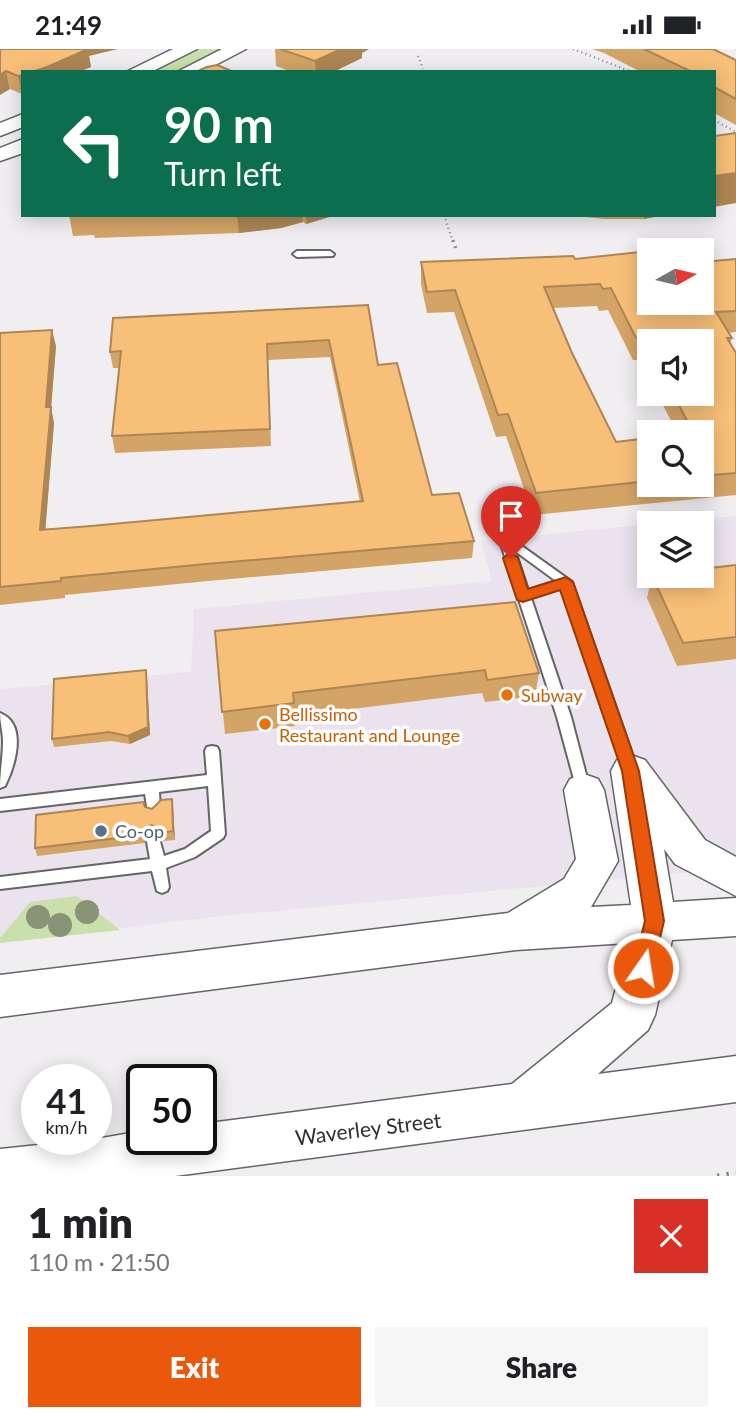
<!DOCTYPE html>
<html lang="en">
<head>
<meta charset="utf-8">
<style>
	:root { --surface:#fff; --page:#f6f6f6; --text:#202124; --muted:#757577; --accent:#ea580c }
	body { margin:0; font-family:Lato,sans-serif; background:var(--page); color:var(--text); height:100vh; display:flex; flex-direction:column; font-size:26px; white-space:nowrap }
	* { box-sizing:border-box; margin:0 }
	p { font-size:23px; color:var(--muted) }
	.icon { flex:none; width:38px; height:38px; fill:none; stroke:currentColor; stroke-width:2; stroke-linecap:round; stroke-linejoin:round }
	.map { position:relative; height:1127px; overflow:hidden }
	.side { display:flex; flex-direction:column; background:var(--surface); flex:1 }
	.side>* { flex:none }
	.top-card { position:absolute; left:21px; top:21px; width:695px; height:147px; border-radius:0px; box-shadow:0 4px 18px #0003; background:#0b6e4f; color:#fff; overflow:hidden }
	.needle { width:46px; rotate:82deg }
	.tools { position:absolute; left:637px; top:189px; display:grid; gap:14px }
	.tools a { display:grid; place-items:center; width:77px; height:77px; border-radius:0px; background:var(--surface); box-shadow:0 4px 18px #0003; font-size:35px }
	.speed { position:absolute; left:21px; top:1015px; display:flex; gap:14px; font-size:35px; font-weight:700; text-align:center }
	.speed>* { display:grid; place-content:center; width:91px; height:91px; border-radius:50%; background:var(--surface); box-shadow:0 4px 18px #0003; line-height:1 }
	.speed small { font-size:18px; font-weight:400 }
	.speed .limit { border:4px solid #111; border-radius:10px; background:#fff; color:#111 }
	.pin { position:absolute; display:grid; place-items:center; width:60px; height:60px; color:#fff; margin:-72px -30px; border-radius:50% 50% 50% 0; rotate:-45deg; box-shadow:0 0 7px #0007 }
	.pin .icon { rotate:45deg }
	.me { position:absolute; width:77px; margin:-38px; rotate:13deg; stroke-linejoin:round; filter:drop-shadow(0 0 5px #0008) }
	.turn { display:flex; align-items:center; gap:24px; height:147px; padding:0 28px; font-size:32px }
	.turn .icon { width:91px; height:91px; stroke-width:2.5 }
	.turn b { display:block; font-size:49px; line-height:60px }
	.round { display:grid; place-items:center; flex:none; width:74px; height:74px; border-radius:0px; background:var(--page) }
	.summary { display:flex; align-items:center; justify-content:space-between; height:119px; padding:0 28px }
	h1 { font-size:42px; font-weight:800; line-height:52px }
	.primary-button { display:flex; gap:14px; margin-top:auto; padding:14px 28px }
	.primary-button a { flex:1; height:80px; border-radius:0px; background:var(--accent); color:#fff; font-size:28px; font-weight:800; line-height:80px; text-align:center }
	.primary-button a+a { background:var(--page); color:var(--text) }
	.status { display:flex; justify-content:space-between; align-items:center; height:49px; padding:0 35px; background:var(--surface); direction:ltr }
	.status svg { height:19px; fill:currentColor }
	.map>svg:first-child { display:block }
	.built { fill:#eae3ee }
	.green { fill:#c9dfac }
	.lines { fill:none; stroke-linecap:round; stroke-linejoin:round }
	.service-casing { stroke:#666468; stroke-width:4 }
	.tertiary-casing { stroke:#666468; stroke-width:3 }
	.secondary-casing { stroke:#666468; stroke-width:3 }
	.path-far2 { stroke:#8d8b8d; stroke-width:2.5; stroke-dasharray:1 3.5; stroke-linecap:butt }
	.path-far1 { stroke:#8d8b8d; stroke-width:3.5; stroke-dasharray:2 4.5; stroke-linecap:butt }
	.path { stroke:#8d8b8d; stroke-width:5; stroke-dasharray:2.5 7; stroke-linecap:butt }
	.service { fill:#fff; fill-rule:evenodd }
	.tertiary { fill:#fff; fill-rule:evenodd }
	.secondary { fill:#fff; fill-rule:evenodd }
	.tree { fill:#899376 }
	.wall { fill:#d4a467; fill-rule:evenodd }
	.shaded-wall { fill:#ad8654 }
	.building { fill:#f7bf78; stroke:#ad8654; stroke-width:2 }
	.route { fill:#ea580c; stroke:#983908; stroke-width:2 }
	.food-dot { fill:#e8710a; stroke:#fff; stroke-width:2.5 }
	.service-dot { fill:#5c6f8a; stroke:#fff; stroke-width:2.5 }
	.labels { text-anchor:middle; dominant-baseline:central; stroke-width:7; stroke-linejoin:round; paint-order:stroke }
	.food-label { font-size:18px; fill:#c56008; stroke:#fff; text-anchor:start }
	.service-label { font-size:18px; fill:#4e5e75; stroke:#fff; text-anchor:start }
	.near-street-label { font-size:21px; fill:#313031; stroke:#fff }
</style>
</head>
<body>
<div class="status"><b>21:49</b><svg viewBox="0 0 49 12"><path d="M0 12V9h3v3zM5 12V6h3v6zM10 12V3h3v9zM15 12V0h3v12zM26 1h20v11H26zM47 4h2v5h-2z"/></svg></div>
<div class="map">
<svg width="736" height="1127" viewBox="0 0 736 1127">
	<rect width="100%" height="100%" fill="#f1eef2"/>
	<polygon class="built" points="736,467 736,819 212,868 0,894 0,640 191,623 194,560 492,532 481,492 649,475 649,527 702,527 702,474 659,474"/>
	<g class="green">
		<polygon points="188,0 237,0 186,23 135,23"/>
		<polygon points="77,847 120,881 0,894 0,889 30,853"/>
	</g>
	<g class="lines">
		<g class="service-casing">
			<g id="service">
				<polygon points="330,202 334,205 333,207 297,208 293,205 297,202"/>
				<path d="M505,485L572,533L638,722L636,726L631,727L626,726L624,722L562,539L531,549L571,668L590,741L588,745L583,747L578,745L557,668L499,489ZM515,502L556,532L528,541Z"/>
				<path d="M0,664C28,675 15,717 5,737L0,739C0,723 3,708 3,692C3,683 0,674 0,664Z"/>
				<polygon points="212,697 217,698 219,702 225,785 223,789 195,808 166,819 169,838 167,842 162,844 157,842 152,822 0,840 0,828 150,810 147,793 149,789 154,787 159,789 164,807 185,800 211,782 208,737 159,743 160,760 158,764 153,766 148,764 145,745 0,762 0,750 207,726 205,702 207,698"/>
			</g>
		</g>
		<g class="tertiary-casing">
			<g id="tertiary">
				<polygon points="173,0 197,0 151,23 126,23"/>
				<polygon points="222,0 246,0 202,23 177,23"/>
				<polygon points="23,65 23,78 0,87 0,74"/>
				<polygon points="23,90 23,104 0,112 0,99"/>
			</g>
		</g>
		<g class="secondary-casing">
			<polygon id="secondary" points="631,706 645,711 705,791 736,808 736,847 675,815 664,800 673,853 736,849 736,887 672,891 655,966 648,981 598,1025 736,1007 736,1053 175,1127 0,1127 0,1100 96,1090 142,1082 142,1090 201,1090 201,1075 512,1035 612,954 628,894 516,901 0,968 0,926 508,864 564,830 576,810 564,741 570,730 584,725 598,730 604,741 618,812 591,858 631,856 611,722 617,711"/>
		</g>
		<g class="path-far2">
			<polyline points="573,0 632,23"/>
			<polyline points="418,7 423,20"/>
			<polyline points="419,23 431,23"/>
			<polyline points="714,71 736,83"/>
			<polyline points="444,166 453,193"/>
		</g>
		<polyline class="path-far1" points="453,191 456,200"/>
		<polyline class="path" points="717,1127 736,1124"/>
		<use href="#service" class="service"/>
		<use href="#tertiary" class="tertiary"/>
		<use href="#secondary" class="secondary"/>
	</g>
	<g class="tree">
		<circle cx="87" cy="863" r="12"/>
		<circle cx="38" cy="868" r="12"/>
		<circle cx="60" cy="876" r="12"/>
	</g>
	<g class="wall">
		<polygon points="0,0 89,7 91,18 23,23 22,45 10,40"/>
		<polygon points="275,0 369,0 362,4 362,9 333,23 292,23 276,17"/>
		<polygon points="592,0 713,0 736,11 736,76 714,64 714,23 641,23 604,4"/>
		<polygon points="69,166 336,166 306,175 303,173 281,179 239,184 95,189 94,186 73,187"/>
		<polygon points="568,166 664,166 644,170 604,170"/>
		<path d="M575,210L649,254L736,210V283L728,284L732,289L730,295L736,304V446L533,466L506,387L496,388L454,263L427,264L421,235V213ZM597,257L599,262L608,261L633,311H640L649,329V292L702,345H657L677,383H702V436H649V389L616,393L572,304L553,259Z"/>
		<polygon points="368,256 378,316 432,446 474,492 472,509 208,532 65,546 65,549 0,556 0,284 56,297 51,359 54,374 45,480 91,477 360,453 330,308 268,311 271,397 115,404 112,387 119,319 113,319 110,303"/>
		<polygon points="736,516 736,610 677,617 647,549 652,527"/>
		<polygon points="215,582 539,624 535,647 485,653 482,644 295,667 295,677 225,685"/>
		<polygon points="147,629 150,686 130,695 111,692 54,698 52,690"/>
		<polygon points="145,758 152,760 173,758 175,791 163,792 160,787 153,785 147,788 145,794 37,807 35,799"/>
	</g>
	<g class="shaded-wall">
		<polygon points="72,0 118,0 89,7 91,18 79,23 32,23"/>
		<polygon points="341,0 369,0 362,4 362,9 333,23 316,23 315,12"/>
		<polygon points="6,22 10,40 0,46 0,26"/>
		<polygon points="23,26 23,44 22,45 18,27"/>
		<polygon points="736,124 736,154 714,158 714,127"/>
		<polygon points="237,166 302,166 303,173 281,179 239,184"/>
		<polygon points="306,166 336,166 306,175"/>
		<polygon points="645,166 664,166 644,170"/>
		<polygon points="52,281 56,297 51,359 54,374 44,498 40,481 46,358"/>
		<polygon points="146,621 147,629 150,686 130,695 128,687"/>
		<polygon points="172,750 173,758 175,791 173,782"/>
		<polygon points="151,776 153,785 147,788 145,794 143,786 145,780"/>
	</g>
	<g class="building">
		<polygon points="0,0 88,0 47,18 32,23 23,23 23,26 18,27 6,22 0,26"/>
		<polygon points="280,0 341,0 315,12"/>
		<polygon points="644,0 713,0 736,11 736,50 714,38 714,23 692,23"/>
		<polygon points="217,16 234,23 196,23 207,18"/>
		<polygon points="736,84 736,124 714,127 714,87"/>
		<polygon points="649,202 649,254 702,254 702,213 736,210 736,262 716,263 732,289 727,289 736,304 736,424 702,427 702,383 693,383 673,345 702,345 702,292 649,292 649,299 644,289 636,289 611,239 603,240 600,235 544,238 572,304 616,393 649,389 649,432 536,444 508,365 498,366 455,241 427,243 421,213 573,207 575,210"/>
		<polygon points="368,256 378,316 397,314 432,446 459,444 474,492 206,515 61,529 61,532 0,538 0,284 52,281 46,358 51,358 40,481 91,477 363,452 329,291 267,295 270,380 112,387 121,302 110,303 113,269"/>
		<polygon points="736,516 736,588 683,594 652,527 702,527 702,520"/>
		<polygon points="515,553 539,624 487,631 485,621 293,644 294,654 222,663 215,582"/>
		<polygon points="146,621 148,678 128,687 109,683 52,690 54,630"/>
		<polygon points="172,750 173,782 161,784 158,778 151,776 145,780 143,786 35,799 36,766 143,753 145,758 152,760 161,751"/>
	</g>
	<polygon class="route" points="511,503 518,509 528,540 566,528 573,533 639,722 664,872 653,919 650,926 643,928 636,926 633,919 645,872 622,722 560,541 523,553 517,551 503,509"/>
	<g class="food-dot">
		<circle cx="507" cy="646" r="7"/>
		<circle cx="265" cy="675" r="7"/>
	</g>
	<circle class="service-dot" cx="101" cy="782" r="7"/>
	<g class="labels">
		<g class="food-label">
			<text x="521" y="646">Subway</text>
			<text x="279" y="665">Bellissimo<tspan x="279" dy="21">Restaurant and Lounge</tspan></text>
		</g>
		<g class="service-label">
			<text x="115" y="782">Co-op</text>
		</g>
		<g class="near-street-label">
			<text transform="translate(368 1079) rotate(-7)">Waverley Street</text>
		</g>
	</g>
</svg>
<div class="tools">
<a><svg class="needle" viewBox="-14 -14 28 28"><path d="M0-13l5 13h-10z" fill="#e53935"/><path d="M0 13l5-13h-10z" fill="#757577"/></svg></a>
<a><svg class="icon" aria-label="sound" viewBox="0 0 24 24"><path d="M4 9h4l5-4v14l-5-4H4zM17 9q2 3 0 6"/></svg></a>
<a><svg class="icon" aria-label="search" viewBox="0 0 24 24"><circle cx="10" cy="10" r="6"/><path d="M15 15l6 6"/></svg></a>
<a><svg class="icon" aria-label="layers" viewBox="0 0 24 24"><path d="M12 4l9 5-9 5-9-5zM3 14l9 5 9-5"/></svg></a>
</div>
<div class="speed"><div>41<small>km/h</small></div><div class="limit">50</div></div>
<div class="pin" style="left:511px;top:509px;background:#d93025"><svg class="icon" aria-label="arrive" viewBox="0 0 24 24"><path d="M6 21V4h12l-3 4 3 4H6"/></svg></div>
<svg class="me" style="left:643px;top:919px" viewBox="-20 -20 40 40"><circle r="17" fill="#ea580c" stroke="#fff" stroke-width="3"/><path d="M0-11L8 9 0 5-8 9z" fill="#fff"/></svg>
<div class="top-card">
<div class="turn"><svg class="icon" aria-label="left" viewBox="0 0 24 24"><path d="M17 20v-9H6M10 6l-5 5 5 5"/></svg><div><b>90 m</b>Turn left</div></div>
</div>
</div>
<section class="side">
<div class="summary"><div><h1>1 min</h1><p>110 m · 21:50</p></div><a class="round" style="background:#d93025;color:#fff"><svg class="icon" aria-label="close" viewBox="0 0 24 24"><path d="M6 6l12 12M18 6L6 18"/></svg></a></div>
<div class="primary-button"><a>Exit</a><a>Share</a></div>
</section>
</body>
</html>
